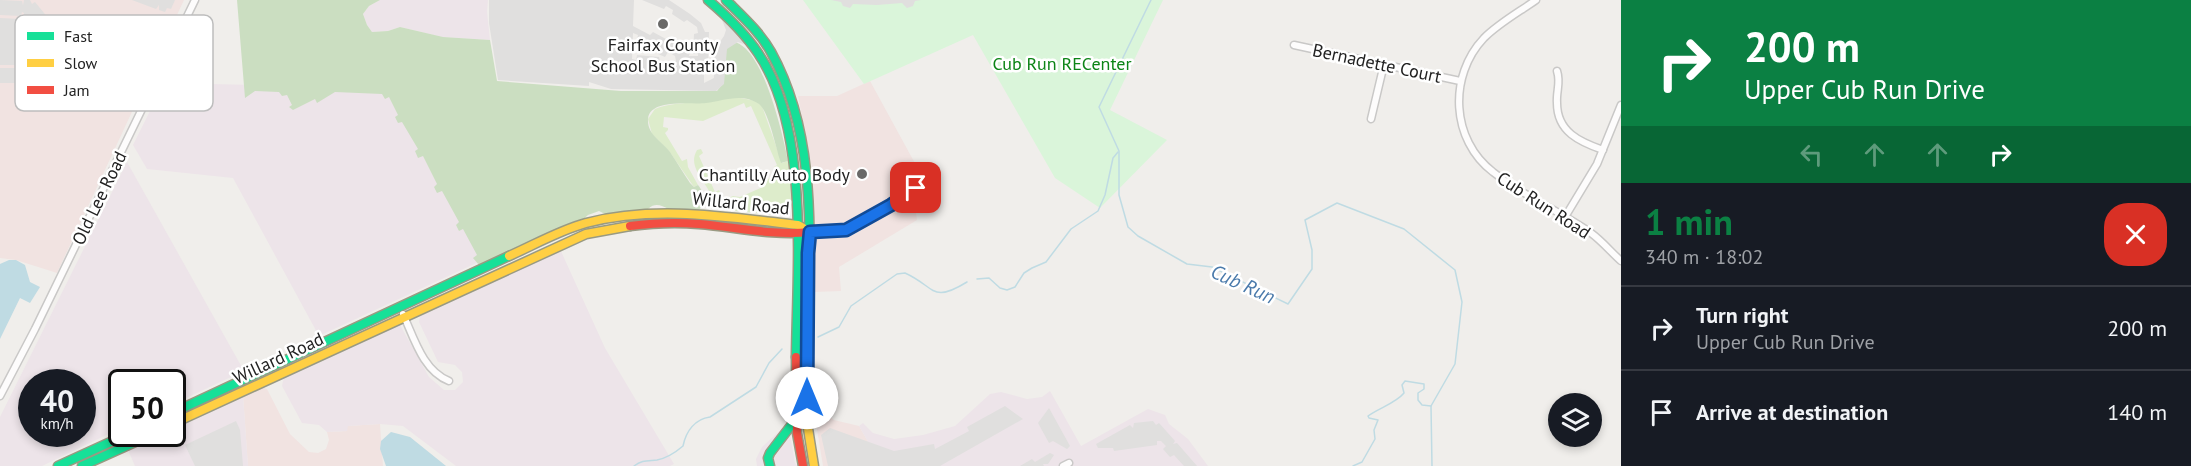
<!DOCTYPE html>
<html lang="en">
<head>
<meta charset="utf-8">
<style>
	:root { --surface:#171b24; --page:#20242c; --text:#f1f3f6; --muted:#9ea1a6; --line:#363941; --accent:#0b8043 }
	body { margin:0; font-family:"PT Sans",sans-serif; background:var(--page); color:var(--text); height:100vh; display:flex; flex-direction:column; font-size:22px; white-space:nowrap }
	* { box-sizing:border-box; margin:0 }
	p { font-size:20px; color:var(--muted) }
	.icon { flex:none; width:33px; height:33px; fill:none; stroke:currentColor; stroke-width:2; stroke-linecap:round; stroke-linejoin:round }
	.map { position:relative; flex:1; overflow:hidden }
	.panel { display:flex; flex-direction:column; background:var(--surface); width:570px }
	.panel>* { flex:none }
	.top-card { background:#0b8043; color:#fff; overflow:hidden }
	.controls { position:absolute; left:1548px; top:393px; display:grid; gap:12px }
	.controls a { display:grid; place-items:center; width:54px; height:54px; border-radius:50%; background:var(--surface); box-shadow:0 3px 9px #0003; font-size:30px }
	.speed { position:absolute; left:18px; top:369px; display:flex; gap:12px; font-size:30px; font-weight:700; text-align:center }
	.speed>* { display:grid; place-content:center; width:78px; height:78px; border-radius:50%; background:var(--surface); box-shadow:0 3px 9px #0003; line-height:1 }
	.speed small { font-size:15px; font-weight:400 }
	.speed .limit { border:3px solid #111; border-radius:9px; background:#fff; color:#111 }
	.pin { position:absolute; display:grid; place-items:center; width:51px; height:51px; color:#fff; margin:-26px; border-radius:12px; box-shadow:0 3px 9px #0006 }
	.me { position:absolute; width:66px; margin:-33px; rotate:0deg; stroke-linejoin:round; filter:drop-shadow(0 0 4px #0008) }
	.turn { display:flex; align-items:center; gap:21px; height:126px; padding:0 24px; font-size:27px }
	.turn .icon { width:78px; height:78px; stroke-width:2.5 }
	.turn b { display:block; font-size:42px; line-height:51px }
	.lanes { display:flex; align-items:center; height:57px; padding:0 24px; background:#0003; justify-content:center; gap:30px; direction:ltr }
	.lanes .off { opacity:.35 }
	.round { display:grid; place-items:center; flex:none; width:63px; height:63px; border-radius:24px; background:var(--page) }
	.summary { display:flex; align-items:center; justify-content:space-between; height:102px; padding:0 24px }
	h1 { font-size:36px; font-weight:700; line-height:45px; color:var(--accent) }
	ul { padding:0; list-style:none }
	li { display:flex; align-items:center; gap:18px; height:84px; padding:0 24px; border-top:2px solid var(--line) }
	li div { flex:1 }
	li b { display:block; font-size:22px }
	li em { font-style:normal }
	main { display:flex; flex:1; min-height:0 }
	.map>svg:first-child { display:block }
	.commercial { fill:#f1e3e1 }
	.industrial { fill:#ede4e9; fill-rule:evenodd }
	.grass { fill:#ddeccb }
	.forest { fill:#cbdec1 }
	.park { fill:#daf5da }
	.parking { fill:#e0dfde; fill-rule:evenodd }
	.water { fill:#bfdbe3 }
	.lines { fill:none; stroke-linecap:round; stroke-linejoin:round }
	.stream { stroke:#bfdbe3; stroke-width:1.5 }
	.street-casing { stroke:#c9c8c7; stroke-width:9 }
	.fast-casing { stroke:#999a82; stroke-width:11 }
	.slow-casing { stroke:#999a82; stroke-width:11 }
	.jam-casing { stroke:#999a82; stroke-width:11 }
	.street { stroke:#fdfcfc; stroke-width:6 }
	.fast { stroke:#16e098; stroke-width:8 }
	.slow { stroke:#ffcf43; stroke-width:8 }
	.jam { stroke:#f24e42; stroke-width:8 }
	.route-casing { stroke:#114b97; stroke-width:15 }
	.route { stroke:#1a73e8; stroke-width:10 }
	.poi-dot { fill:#6a6968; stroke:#fff; stroke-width:2 }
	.labels { text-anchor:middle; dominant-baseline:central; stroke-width:5; stroke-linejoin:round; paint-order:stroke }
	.poi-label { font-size:18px; fill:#222; stroke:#fff }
	.park-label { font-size:18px; fill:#0c8416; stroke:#fff }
	.street-label { font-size:18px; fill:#222; stroke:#fff }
	.water-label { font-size:20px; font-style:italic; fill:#4a7aab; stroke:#fff }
	.key { fill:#fff; stroke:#bdbdbd; stroke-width:1.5 }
	.key-label { font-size:16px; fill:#222 }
</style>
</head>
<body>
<main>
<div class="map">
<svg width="1621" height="466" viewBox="0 0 1621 466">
	<rect width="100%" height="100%" fill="#f0eeeb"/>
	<g class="commercial">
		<polygon points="0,0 184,0 57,273 16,260 0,258"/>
		<polygon points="870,81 935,200 914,199 917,220 839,267 841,291 814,292 813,173 798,96 837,96"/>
		<polygon points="261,387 267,389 290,434 309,452 318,453 326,449 329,440 327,432 347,431 347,426 380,424 383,466 248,466 243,395"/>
		<polygon points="814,411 822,411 834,420 859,426 882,466 823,466"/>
	</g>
	<g class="industrial">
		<polygon points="380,0 488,0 487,12 490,40 442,37 400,27 388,31 372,32 367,25 363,14 369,6"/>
		<polygon points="164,83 392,88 485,259 319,336 233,178 147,169 133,145"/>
		<path d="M127,162L244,371L173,404L172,382H122L121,428L42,466H0V417ZM32,382H82V434H32Z"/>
		<polygon points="560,249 605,348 674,464 670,466 456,466 403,426 380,424 348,426 347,431 327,432 319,425 302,423 282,386 284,377 400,325 429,377 444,390 455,390 463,382 462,372 455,365 438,362 419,322 420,316"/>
		<polygon points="1050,391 1081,446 1148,409 1165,415 1169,424 1188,439 1208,466 882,466 859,426 863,423 873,433 894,439 923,435 955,426 990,394 1001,392 1027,399 1042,397"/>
		<polygon points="243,395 248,466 135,466 128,450 164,434 172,434 173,429"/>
		<polygon points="788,423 795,463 798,466 757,466 756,459 762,447"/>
	</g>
	<path class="grass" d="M731,96L756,101L762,106L782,163L788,161C789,177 798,205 784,216L717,209C713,202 711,193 706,186C699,174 689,164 697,150L701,149L703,153L699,156L715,192L719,190L724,200L733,196L740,197L765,186L768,179L777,176L774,167L777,165L751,106L746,108L744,103L703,121L664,117L663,127L668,128V130L665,133L682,161L687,159L688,167L698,185L694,187L669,151L652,134L648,119L655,109C680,99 704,106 731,96Z"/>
	<path class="forest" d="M237,0H380L369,6L363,14L367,25L372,32L388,31L400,27L443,37L490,40L497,81L621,91H717L724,82V51L733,42C763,45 783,136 788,161L781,163C776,149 769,112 759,104C742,92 723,101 706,103C692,105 650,98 648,119C647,135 662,141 670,152C677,162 683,173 690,183L694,187L698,185C703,191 704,196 704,204L699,210C691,210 677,212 669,209C661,206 656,202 648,209L607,215L599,211L588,215L580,222L524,246L520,245C507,252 493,264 479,265L473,258L477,255L463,229L459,231L456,225L459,222L442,191L437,193L434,187L437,184L423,156L418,158L415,151L418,149L402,122L398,123L395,117L398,115L389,97L385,99L382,94L335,92L317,103L315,99L293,110L289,107L292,105L287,95L282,96L279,92L255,91L245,98Z"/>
	<polygon class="park" points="803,0 1163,0 1110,110 1167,140 1100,208 1055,178 973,35 864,84"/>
	<g class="parking">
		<path d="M0,0L22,1L23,5L24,0H30L32,4L35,2L62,35L60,39L71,40L76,45L80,44L94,76L85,79L84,84L31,83L30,79H25L24,83H0V68H21L22,73L24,62L21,61V65H0V18L21,19L23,23L24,13L22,12L21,16L0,15ZM31,61L32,65L74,66L76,61L81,71L77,74L76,69L32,68L30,73Z"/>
		<polygon points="132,0 175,0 171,9 167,8 165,12 159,10 159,5 156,9"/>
		<path d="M489,0H634L633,26L650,35L653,32L690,52L689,56H698V54H693L694,34L698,33L697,27L687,20L684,22L672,14L673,10L666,6L664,9L642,0H669L690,14L701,23L705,32H709L708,67L704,68V83L714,78L715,49L724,36L726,30L722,20L749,46L738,42L727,49L724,84L716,91L611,89L589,82V86L498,80L489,23ZM633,33L638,35L637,39L658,51L660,48L658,54L665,57L668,52L675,56L676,61H660L659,57L637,55L636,60L632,59Z"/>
		<polygon points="831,0 921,0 915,1 913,6 907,8 902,3 877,5 853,4 850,8 843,6 841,2"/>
		<polygon points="1005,406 1023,419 940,466 828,466 821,435 830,428 894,451 934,444 935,449 969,431 967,427"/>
		<polygon points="1049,408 1070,446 1067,449 1053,441 1049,443 1038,423"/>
		<polygon points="236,421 240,430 243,466 195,466 185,445"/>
		<polygon points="1153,421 1156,425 1159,423 1175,441 1173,444 1177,443 1197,466 1184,466 1174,455 1170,457 1163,449 1166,446 1161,441 1157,441 1157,445 1114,451 1113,448 1098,448 1096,444 1130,425 1133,428 1134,423"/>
		<polygon points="1050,453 1054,455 1048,464 1043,464 1044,466 1020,466 1032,459 1035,462"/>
	</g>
	<g class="water">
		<polygon points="9,260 16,260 25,265 30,282 40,287 30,303 20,298 0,339 0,264"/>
		<polygon points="391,432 410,437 446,466 386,466 380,449 381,441"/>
	</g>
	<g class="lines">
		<g class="stream">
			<polyline points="1151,0 1099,107 1119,151 1119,195 1128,227 1138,236 1187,264 1212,267 1288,304 1312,269 1312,250 1305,220 1337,203 1404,229 1455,270 1462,302 1455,364 1431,406 1432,466"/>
			<polyline points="977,279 989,278 1000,288 1007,290 1015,287 1024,273 1032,268 1046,262 1071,229 1098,211 1105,195 1113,158 1118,152"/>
			<path d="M818,337L839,327L851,306L897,274L905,273C936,287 931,304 967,282"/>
			<path d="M634,466C642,460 647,461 657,460C667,458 676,452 683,446C686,431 695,419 710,417L756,387L769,363L782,349"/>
			<path d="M1353,466L1362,462L1375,439L1374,430L1378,420L1369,418L1368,416C1379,408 1396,403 1404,393L1402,385L1405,381L1424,384V389L1418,393V400L1422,405L1431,406"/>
		</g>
		<g class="street-casing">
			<g id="street">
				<path d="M1536,0C1519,12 1499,23 1484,38C1448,76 1451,140 1493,172C1523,196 1560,211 1591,233C1602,241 1611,252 1621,261"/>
				<polyline points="1294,45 1460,81"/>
				<path d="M1557,71C1561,83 1556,91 1557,103C1557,132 1580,142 1603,150"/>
				<polyline points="1371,119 1384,64"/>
				<polyline points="1565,217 1597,164 1621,105"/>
				<path d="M810,232C821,232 832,233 843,231C868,226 894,198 916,188"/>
				<path d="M403,314C414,338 423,371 449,381"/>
				<polyline points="0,396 35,329 195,0"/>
				<polyline points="1063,466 1069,463"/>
			</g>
		</g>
		<g class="fast-casing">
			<g id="fast">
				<path d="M708,0C727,16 744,32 758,53C810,129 797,268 796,357"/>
				<path d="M726,0C742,16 760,32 771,52C821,143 808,249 808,349"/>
				<polyline points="172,413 509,256"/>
				<polyline points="58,466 128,434"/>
				<polyline points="82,466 153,434"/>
				<polyline points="770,466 768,458 770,453 796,419"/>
			</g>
		</g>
		<g class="slow-casing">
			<g id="slow">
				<path d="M509,256C534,245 560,230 586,223C656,205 727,217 798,225L810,232"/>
				<polyline points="808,349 807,422 814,466"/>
				<polyline points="172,424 586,234 630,226"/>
			</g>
		</g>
		<g class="jam-casing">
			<g id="jam">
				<path d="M630,226C653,223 676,222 699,224C736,227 773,236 810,232"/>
				<polyline points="796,357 797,433 803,466"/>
			</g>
		</g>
		<use href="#street" class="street"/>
		<use href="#fast" class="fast"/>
		<use href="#slow" class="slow"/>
		<use href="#jam" class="jam"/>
	</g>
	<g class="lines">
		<g class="route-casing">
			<polyline id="route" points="807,398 808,253 810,232 846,230 891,205 916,188"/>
		</g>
		<use href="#route" class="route"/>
	</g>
	<g class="poi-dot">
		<circle cx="663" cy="24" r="6"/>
		<circle cx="862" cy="174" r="6"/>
	</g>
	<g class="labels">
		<g class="poi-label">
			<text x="663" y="44">Fairfax County<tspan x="663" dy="21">School Bus Station</tspan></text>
			<text x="850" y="174" text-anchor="end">Chantilly Auto Body</text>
		</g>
		<g class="park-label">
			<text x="1062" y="63">Cub Run RECenter</text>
		</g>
		<g class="street-label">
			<text transform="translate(1377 63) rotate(12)">Bernadette Court</text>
			<text transform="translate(99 198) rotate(-64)">Old Lee Road</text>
			<text transform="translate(741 203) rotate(6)">Willard Road</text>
			<text transform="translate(1544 205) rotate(33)">Cub Run Road</text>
			<text transform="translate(278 358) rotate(-25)">Willard Road</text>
		</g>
		<g class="water-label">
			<text transform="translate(1243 284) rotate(24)">Cub Run</text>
		</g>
	</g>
	<rect x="15" y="15" width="198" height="96" rx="9" class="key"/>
	<rect x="27" y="32" width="27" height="8" fill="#16e098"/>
	<rect x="27" y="59" width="27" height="8" fill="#ffcf43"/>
	<rect x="27" y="86" width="27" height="8" fill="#f24e42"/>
	<g class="key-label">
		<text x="64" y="42">Fast</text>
		<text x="64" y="69">Slow</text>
		<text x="64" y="96">Jam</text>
	</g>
</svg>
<div class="controls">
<a><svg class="icon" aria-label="layers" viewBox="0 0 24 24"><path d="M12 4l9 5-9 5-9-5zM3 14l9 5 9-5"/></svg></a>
</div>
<div class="speed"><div>40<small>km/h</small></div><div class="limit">50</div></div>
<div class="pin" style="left:916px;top:188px;background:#d93025"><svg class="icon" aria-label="arrive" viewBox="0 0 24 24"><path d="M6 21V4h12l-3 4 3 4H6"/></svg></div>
<svg class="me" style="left:807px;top:398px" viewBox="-20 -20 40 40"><circle r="19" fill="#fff"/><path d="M0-13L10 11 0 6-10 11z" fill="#1a73e8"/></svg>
</div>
<section class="panel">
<div class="top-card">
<div class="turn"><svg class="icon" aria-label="right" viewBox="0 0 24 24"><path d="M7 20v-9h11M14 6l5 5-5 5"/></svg><div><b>200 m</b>Upper Cub Run Drive</div></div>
<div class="lanes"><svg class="icon off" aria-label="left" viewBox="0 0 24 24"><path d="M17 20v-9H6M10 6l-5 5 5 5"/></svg><svg class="icon off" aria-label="ahead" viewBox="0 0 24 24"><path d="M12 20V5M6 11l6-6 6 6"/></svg><svg class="icon off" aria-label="ahead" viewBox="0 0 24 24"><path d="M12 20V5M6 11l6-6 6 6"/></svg><svg class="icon" aria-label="right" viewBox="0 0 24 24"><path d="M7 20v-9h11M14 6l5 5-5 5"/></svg></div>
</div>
<div class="summary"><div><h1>1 min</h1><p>340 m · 18:02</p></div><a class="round" style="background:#d93025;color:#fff"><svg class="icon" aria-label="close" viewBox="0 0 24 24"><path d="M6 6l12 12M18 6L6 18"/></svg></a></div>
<ul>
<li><svg class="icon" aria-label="right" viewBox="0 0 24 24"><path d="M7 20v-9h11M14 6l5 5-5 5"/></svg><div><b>Turn right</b><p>Upper Cub Run Drive</p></div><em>200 m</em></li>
<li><svg class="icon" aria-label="arrive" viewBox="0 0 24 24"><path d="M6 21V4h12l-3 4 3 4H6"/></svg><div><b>Arrive at destination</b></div><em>140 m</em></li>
</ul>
</section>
</main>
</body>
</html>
